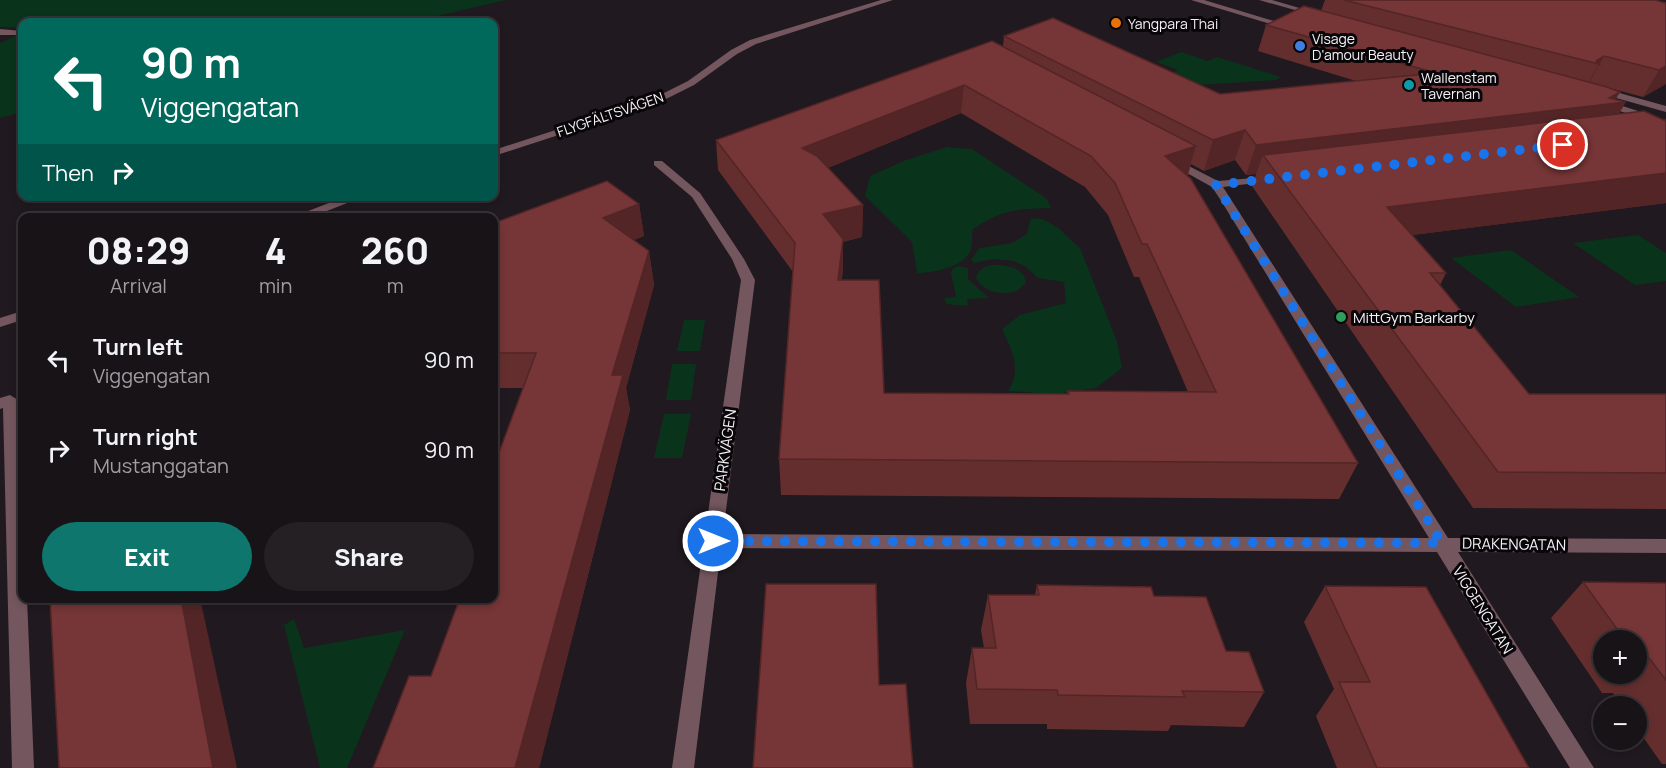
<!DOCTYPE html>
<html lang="en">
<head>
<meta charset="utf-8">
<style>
	:root { --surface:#181317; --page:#252024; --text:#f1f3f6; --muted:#9f9ea1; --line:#363236; --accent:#0f766e }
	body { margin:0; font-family:Manrope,sans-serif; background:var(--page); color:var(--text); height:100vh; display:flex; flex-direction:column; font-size:22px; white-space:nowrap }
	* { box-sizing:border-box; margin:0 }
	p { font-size:20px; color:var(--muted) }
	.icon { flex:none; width:33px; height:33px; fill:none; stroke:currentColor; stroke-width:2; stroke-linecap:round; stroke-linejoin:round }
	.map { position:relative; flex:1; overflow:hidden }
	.drawer { position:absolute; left:18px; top:213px; width:480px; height:390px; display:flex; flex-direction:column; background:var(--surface); border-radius:12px; box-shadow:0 3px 9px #0003,0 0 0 2px var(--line) }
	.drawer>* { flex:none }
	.guide { position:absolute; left:18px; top:18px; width:480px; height:183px; border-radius:12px; box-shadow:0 3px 9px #0003,0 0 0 2px var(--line); background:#00695c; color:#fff; overflow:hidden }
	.buttons { position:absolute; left:1593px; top:630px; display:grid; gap:12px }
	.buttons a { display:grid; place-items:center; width:54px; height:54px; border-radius:50%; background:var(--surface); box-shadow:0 3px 9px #0003,0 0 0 2px var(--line); font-size:30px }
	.pin { position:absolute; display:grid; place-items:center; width:51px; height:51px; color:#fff; margin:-26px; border:3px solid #fff; border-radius:50%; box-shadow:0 2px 6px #0007 }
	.me { position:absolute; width:66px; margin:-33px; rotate:90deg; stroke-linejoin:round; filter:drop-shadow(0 0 4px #0008) }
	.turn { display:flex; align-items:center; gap:21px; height:126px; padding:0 24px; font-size:27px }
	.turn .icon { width:78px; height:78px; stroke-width:2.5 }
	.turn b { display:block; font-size:42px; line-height:51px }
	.then { display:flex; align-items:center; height:57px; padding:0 24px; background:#0003; gap:12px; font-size:22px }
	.eta { display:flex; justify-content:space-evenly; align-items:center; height:102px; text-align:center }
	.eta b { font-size:36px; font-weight:800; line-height:42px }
	.cta { display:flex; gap:12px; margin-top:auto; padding:12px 24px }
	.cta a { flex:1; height:69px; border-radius:36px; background:var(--accent); color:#fff; font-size:24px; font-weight:800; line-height:69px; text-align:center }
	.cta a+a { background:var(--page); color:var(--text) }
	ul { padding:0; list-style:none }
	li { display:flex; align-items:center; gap:18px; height:90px; padding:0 24px }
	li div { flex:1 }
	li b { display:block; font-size:22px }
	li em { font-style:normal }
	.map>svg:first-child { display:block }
	.green { fill:#0a331c }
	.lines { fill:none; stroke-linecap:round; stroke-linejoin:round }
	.minor { fill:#74565e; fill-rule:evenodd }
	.wall { fill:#652e2e; fill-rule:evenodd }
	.shaded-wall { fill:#532526 }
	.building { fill:#763536; stroke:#532526; stroke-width:1.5; fill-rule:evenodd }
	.route { stroke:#1a73e8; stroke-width:10; stroke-dasharray:0 18 }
	.food-dot { fill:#e8710a; stroke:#080608; stroke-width:2 }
	.shop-dot { fill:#3f7fe0; stroke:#080608; stroke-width:2 }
	.culture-dot { fill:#0f9aa8; stroke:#080608; stroke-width:2 }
	.leisure-dot { fill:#2e9e5b; stroke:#080608; stroke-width:2 }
	.labels { text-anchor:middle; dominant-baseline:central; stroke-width:6; stroke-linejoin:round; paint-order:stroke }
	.far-poi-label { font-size:14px; fill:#f5f1f5; stroke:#080608; text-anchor:start }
	.far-street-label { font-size:14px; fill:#f5f1f5; stroke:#080608 }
	.poi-label { font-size:15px; fill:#f5f1f5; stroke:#080608; text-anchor:start }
	.street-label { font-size:15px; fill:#f5f1f5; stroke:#080608 }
</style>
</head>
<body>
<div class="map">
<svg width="1666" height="768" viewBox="0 0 1666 768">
	<rect width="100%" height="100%" fill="#20191f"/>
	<g class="green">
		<polygon points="0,0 506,0 411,22 22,22 22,28 0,27"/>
		<polygon points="22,33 22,112 0,118 0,43"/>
		<polygon points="1181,52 1208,61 1217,57 1281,77 1275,80 1198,85 1167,74 1178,70 1156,62"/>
		<path d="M947,147L972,149L1046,198L1051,208C1016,209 1003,209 973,229C971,236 973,242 971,248C968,267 932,273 917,273L912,242L865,196L870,176L906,160Z"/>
		<path d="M1031,218L1042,219L1057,227L1080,248L1117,341L1122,368L1096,388L1055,394L1008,391C1022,369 1012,351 1002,329L1020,315L1066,303L1064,282L1038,278L1026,267L1014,261L993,259L974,263L971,259L980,248L1012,243L1027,234Z"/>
		<polygon points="1638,235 1666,253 1666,281 1635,285 1573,243"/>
		<polygon points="1511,250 1579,297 1516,307 1451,258"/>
		<path d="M992,265C1005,265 1023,266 1026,282C1017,299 983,295 976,278C978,269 984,267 992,265Z"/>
		<polygon points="958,266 968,268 968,279 989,298 967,299 968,306 947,304 944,298 956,297 951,273 953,268"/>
		<polygon points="684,320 705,320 700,351 677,351"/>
		<polygon points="672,364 696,364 691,400 666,400"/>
		<polygon points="664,414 691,414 682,458 654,458"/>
		<polygon points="294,619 304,648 405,630 347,768 320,768 284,625"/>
	</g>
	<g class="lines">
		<g class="minor">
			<polygon points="881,0 893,0 756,44 737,54 694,85 660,102 494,156 494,150 654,98 688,81 731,50 750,40"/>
			<polygon points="1191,0 1204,0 1294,27 1287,29"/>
			<polygon points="1259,0 1272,0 1320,14 1316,16"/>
			<polygon points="0,29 22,31 22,35 0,35"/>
			<polygon points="1605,89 1666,106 1666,112 1602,94 1600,92"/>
			<polygon points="1604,100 1666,120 1666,126 1601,105 1599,103"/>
			<polygon points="1173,158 1218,181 1277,176 1279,178 1273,181 1223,187 1448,538 1666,539 1666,553 1458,552 1594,768 1570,768 1437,552 721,548 694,768 672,768 741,280 732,259 692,197 654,165 654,161 662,161 700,193 744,259 755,280 723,534 1429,538 1220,199 1212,187 1169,163 1169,159"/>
			<polygon points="347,196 365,196 309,218 290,218"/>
			<polygon points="22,311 22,320 0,327 0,318"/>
			<polygon points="10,395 18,400 22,508 22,598 27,598 34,768 12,768 3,408 0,409 0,398"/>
		</g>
	</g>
	<g class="wall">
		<path d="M1325,0H1655L1666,84L1643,97L1613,89L1619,114L1666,121V203L1412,235L1446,273L1440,285L1529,394H1666V509L1473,508L1252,186L1256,174L1246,175L1235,160L1204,171L1191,164L1188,176L1358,463L1339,499L781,495L779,459L793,272L718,170L716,140L1003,46L1004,36L1220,94L1356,81L1258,51L1266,25L1321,11ZM961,113L1085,187L1108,215L1134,277H1139L1188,392L1068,391L1067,394L884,393L842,280L843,242L862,237L863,205L828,168Z"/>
		<polygon points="607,181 639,204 644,236 634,240 649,251 654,285 626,388 630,410 539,768 373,768 409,676 431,676 460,598 494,598 494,466 523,388 494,388 494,223"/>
		<path d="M1583,582L1666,583V764H1662L1636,727V706H1622L1613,693H1602L1551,618ZM1604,640H1636V674H1604Z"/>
		<polygon points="1037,585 1154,596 1226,651 1264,692 1244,727 1171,725 1168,731 1047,729 1047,724 970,724 966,683 972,648 984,648 981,630 988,595 1035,595"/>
		<polygon points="1325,586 1529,768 1337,768 1316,716 1334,689 1304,622"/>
	</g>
	<g class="shaded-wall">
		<polygon points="1604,56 1589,83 1588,83 1599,64 1596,61"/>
		<polygon points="1666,66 1666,84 1643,97 1659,70"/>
		<polygon points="964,85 961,113 803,178 802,148"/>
		<polygon points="1620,92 1613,104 1626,102 1608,132 1263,155 1256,174 1246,175 1256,145"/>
		<polygon points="1245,130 1235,160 1204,171 1213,140"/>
		<polygon points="1196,146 1187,176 1165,156"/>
		<polygon points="1666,173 1666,203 1373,240 1387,207"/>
		<polygon points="639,204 644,236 609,250 603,218"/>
		<polygon points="863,205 862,237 843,242 843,271 837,313 823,214"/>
		<polygon points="649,251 654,285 626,388 630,410 539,768 515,768 612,375"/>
		<polygon points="181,598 200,598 237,768 213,768"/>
	</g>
	<g class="building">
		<polygon points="1344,0 1655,0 1666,3 1666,66 1659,70 1604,56 1596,61 1599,64"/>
		<polygon points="1304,6 1607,87 1620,92 1609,98 1626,102 1256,145 1245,130 1213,140 1004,36 1053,18 1220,94 1436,73 1266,25"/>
		<path d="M992,41L1196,146L1165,156L1191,179L1358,463L779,459L795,243L716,140ZM964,85L1091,156L1115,183L1142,244H1147L1216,392L1068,391L1069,394L884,393L879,280H838L843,239L823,214L863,205L817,156L802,148Z"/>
		<polygon points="1644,111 1666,121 1666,173 1387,207 1446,273 1430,273 1529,394 1666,394 1666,473 1498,472 1263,155"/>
		<polygon points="607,181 639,204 603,218 649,251 612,375 623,375 515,768 373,768 409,676 431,676 460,598 494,598 494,466 536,353 494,353 494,223"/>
		<polygon points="1583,582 1666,583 1666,680 1649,658 1638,658 1636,656 1636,640 1625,640"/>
		<polygon points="766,584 876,584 879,685 906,684 913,768 753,768"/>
		<polygon points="1037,585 1151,587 1154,596 1206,597 1226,651 1249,652 1264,692 1182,691 1185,697 1058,695 1057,690 977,689 972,648 996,648 988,595 1039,595"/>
		<polygon points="1325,586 1426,587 1529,768 1377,768 1339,682 1370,682"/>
		<polygon points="50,598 181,598 213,768 59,768"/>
	</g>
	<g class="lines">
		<polyline class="route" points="713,541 1442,543 1216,185 1563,145"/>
	</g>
	<circle class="food-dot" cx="1116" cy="23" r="6"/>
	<circle class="shop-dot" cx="1300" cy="46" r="6"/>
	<circle class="culture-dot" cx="1409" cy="85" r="6"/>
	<circle class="leisure-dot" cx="1341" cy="317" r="6"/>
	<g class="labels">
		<g class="far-poi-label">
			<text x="1128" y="23">Yangpara Thai</text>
			<text x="1312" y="38">Visage<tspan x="1312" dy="16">D'amour Beauty</tspan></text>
			<text x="1421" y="77">Wallenstam<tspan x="1421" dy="16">Tavernan</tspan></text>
		</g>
		<g class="far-street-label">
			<text transform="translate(610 114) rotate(-19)">FLYGFÄLTSVÄGEN</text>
		</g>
		<g class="poi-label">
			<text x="1353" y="317">MittGym Barkarby</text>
		</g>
		<g class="street-label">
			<text transform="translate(725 450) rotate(-82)">PARKVÄGEN</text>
			<text transform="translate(1514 544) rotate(1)">DRAKENGATAN</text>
			<text transform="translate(1483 610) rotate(58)">VIGGENGATAN</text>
		</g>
	</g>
</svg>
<div class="buttons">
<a>+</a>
<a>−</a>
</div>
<div class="pin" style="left:1563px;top:145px;background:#d93025"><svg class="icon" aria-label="arrive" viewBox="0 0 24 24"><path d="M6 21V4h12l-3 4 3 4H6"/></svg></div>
<svg class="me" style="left:713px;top:541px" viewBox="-20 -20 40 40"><circle r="17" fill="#1a73e8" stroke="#fff" stroke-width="3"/><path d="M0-11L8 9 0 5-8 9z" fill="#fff"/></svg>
<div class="guide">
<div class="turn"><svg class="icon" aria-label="left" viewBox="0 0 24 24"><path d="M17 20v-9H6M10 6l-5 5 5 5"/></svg><div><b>90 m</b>Viggengatan</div></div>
<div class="then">Then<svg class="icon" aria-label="right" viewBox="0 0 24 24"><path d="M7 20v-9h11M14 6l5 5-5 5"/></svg></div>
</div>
<section class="drawer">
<div class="eta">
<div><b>08:29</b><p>Arrival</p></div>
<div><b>4</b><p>min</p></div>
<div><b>260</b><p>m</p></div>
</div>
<ul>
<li><svg class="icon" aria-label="left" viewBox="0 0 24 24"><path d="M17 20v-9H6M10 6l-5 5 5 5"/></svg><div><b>Turn left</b><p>Viggengatan</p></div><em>90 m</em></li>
<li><svg class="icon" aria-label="right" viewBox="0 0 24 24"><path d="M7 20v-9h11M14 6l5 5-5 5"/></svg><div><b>Turn right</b><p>Mustanggatan</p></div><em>90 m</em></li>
</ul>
<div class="cta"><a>Exit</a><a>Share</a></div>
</section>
</div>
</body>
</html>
